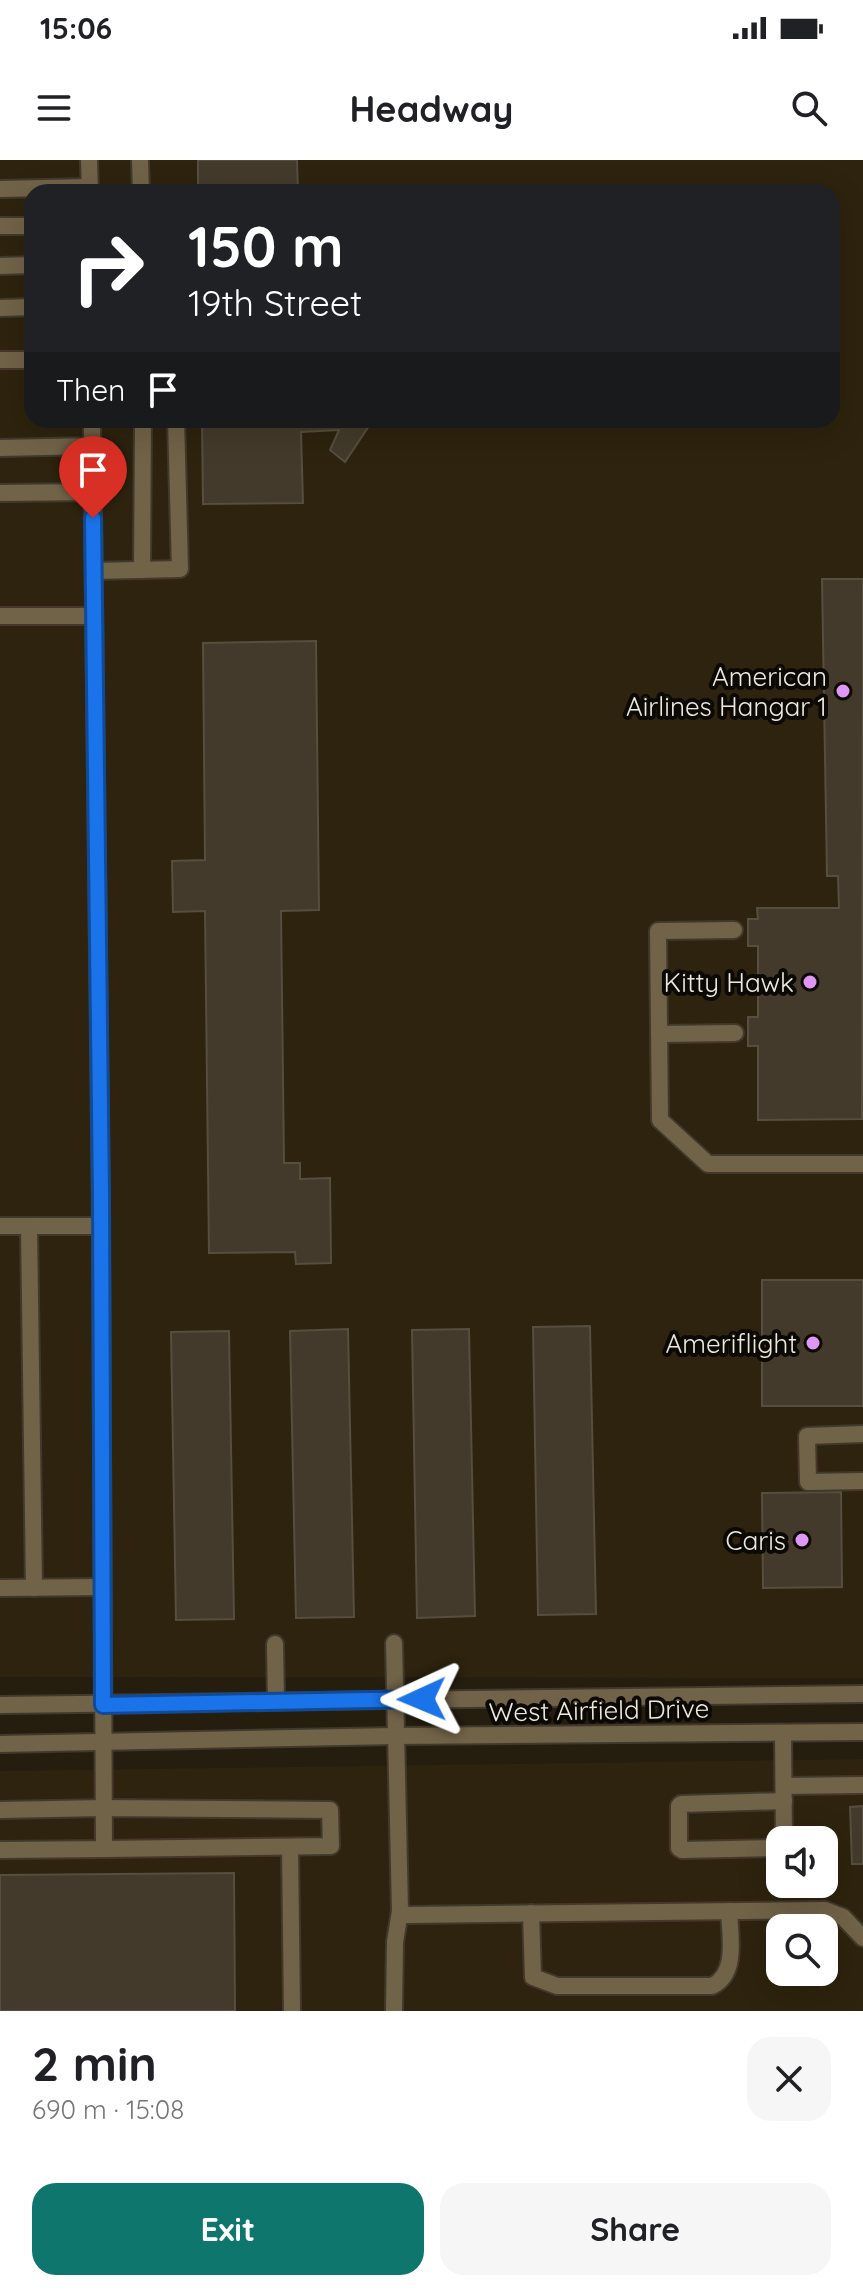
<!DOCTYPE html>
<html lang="en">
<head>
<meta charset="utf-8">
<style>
	:root { --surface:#fff; --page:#f6f6f6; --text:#202124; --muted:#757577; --accent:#0f766e }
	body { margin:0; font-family:Quicksand,sans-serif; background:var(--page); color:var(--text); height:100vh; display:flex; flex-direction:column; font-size:30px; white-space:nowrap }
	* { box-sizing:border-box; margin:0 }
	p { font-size:26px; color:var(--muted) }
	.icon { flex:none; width:44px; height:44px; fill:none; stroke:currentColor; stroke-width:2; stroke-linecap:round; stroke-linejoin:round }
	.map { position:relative; height:1851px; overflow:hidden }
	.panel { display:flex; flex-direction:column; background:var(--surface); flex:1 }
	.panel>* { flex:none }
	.banner { position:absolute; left:24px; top:24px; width:816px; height:244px; border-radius:24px; box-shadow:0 8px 32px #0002; background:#202124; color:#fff; overflow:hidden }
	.tools { position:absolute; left:766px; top:1666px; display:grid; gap:16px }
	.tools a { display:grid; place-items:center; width:72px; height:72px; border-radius:16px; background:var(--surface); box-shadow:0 8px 32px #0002; font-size:40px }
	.pin { position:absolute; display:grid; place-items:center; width:68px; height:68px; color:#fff; margin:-82px -34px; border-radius:50% 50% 50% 0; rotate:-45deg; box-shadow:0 0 8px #0007 }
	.pin .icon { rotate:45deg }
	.me { position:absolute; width:88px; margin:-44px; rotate:269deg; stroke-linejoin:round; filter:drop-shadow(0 0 6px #0008) }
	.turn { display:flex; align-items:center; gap:28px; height:168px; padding:0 32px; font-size:36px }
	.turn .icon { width:104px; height:104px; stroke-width:2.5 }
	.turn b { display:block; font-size:56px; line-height:68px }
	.then { display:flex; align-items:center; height:76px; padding:0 32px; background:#0003; gap:16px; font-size:30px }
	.round { display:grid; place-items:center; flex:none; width:84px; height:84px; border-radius:24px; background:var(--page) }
	.overview { display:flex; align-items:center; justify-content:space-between; height:136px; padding:0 32px }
	h1 { font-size:48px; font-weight:700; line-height:60px }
	.primary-button { display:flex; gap:16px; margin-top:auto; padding:16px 32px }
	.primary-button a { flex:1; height:92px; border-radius:24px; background:var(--accent); color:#fff; font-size:32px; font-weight:700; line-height:92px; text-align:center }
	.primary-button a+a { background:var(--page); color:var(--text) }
	.status { display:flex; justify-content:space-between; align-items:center; height:56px; padding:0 40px; background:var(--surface); direction:ltr }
	.status svg { height:22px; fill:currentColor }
	header { display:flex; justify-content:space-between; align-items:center; height:104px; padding:0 32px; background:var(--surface); font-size:36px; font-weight:700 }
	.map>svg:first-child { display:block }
	.built { fill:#2d230e; fill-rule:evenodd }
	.building { fill:#433a2b; stroke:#564e3e; stroke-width:2 }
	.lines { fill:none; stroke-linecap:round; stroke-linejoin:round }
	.minor-casing { stroke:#413a2c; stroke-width:20 }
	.minor { stroke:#716348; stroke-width:16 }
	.route-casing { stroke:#114b97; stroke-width:20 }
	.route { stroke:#1a73e8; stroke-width:14 }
	.poi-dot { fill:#de98f3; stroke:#0c0804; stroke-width:3 }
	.labels { text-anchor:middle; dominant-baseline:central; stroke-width:8; stroke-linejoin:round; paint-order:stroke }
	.poi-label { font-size:26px; fill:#eee9df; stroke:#0c0804; text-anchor:end }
	.street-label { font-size:26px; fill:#eee9df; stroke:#0c0804 }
</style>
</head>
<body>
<div class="status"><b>15:06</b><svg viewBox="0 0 49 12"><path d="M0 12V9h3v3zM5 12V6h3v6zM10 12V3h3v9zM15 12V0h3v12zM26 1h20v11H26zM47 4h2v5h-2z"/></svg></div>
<header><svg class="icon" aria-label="menu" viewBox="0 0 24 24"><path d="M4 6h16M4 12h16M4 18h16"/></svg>Headway<svg class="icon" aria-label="search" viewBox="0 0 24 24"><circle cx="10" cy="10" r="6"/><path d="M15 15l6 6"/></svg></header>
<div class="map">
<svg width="863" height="1851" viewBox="0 0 863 1851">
	<rect width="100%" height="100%" fill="#251e0f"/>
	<g class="built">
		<path d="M0,0H863V1518L0,1517ZM32,32H832V260H32Z"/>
		<path d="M863,1599V1851H0V1611ZM780,1680H824V1724H780ZM780,1768H824V1812H780Z"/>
	</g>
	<g class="building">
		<polygon points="198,0 297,0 298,32 198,32"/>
		<polygon points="202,260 373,260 345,302 330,290 339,270 301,272 303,343 203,344"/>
		<polygon points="822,419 863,419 862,959 758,960 758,886 748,886 748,857 758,857 758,786 748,786 748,759 758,759 757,748 839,748 838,716 827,716"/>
		<polygon points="316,481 319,750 281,751 284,1003 300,1003 300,1019 330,1018 331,1103 296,1104 295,1092 209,1093 205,751 173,752 172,701 205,700 203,483"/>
		<rect x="762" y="1120" width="101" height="126"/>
		<polygon points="590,1166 596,1454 538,1455 533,1167"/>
		<polygon points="348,1169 354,1457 296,1458 290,1171"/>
		<polygon points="469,1169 475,1456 417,1458 412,1170"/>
		<polygon points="229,1171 234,1459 176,1460 171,1172"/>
		<polygon points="841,1332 842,1427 763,1428 762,1333"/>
		<polygon points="863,1646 863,1704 852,1704 850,1647"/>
		<polygon points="234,1713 235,1851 0,1851 0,1715"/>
	</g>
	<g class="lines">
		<g class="minor-casing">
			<g id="minor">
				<polyline points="89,0 90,32"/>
				<polyline points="140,0 141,32"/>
				<polyline points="0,29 89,27"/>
				<polyline points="0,66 32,66"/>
				<polyline points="0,106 32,105"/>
				<polyline points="0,148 32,147"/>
				<polyline points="0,200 32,200"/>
				<polyline points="0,288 92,286"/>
				<polyline points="0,333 93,332"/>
				<polyline points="142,410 143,260"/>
				<polyline points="94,411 180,409 176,260"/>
				<polyline points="0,456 94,456"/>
				<polyline points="734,770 658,771 660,960 708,1004 863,1004"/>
				<polyline points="659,874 735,873"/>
				<polyline points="0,1066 101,1066"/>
				<polyline points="29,1066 34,1428"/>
				<polyline points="863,1274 807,1276 808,1322 863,1321"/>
				<polyline points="0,1428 102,1427"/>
				<polyline points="394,1483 400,1751 407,1755 825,1750 843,1757 863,1778"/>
				<polyline points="275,1484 276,1542"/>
				<polyline points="0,1545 863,1534"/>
				<polyline points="783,1573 784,1680"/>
				<polyline points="0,1584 395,1576 863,1572"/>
				<polyline points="784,1626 863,1625"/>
				<polyline points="0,1650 104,1648 330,1650 331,1686 104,1689"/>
				<polyline points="290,1687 292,1851"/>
				<polyline points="780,1688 682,1690 679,1688 679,1646 681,1644 784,1641"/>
				<polyline points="0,1690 104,1689 101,1066 92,260"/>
				<path d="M531,1753L533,1817L557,1826H712C738,1814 730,1776 729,1751"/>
				<polyline points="394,1851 395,1782 400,1751"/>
			</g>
		</g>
		<use href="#minor" class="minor"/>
	</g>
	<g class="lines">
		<g class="route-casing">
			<polyline id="route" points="93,358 101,1035 103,1545 422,1539"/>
		</g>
		<use href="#route" class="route"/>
	</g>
	<g class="poi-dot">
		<circle cx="843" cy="531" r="8"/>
		<circle cx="810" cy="822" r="8"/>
		<circle cx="813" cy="1183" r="8"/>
		<circle cx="802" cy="1380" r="8"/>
	</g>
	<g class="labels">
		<g class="poi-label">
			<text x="827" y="516">American<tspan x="827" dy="30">Airlines Hangar 1</tspan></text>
			<text x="794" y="822">Kitty Hawk</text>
			<text x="797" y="1183">Ameriflight</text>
			<text x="786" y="1380">Caris</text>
		</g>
		<g class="street-label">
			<text transform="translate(599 1550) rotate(-1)">West Airfield Drive</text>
		</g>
	</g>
</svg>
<div class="tools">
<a><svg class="icon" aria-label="sound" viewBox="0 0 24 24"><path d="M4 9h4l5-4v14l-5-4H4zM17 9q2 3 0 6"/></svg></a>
<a><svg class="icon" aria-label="search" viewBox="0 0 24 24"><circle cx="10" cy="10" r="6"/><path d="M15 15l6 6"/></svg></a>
</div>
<div class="pin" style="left:93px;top:358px;background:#d93025"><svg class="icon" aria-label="arrive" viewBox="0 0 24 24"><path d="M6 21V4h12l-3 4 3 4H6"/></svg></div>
<svg class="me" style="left:422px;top:1539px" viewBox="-20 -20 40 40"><path d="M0-17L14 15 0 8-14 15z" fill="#1a73e8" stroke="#fff" stroke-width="4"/></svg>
<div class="banner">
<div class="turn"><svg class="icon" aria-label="right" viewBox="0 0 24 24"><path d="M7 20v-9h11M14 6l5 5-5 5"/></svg><div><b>150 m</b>19th Street</div></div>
<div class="then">Then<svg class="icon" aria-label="arrive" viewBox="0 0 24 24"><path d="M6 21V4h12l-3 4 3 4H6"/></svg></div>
</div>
</div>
<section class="panel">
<div class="overview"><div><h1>2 min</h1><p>690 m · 15:08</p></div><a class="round"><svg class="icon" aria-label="close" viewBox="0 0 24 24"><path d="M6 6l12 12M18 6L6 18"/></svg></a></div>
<div class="primary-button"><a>Exit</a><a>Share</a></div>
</section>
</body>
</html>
